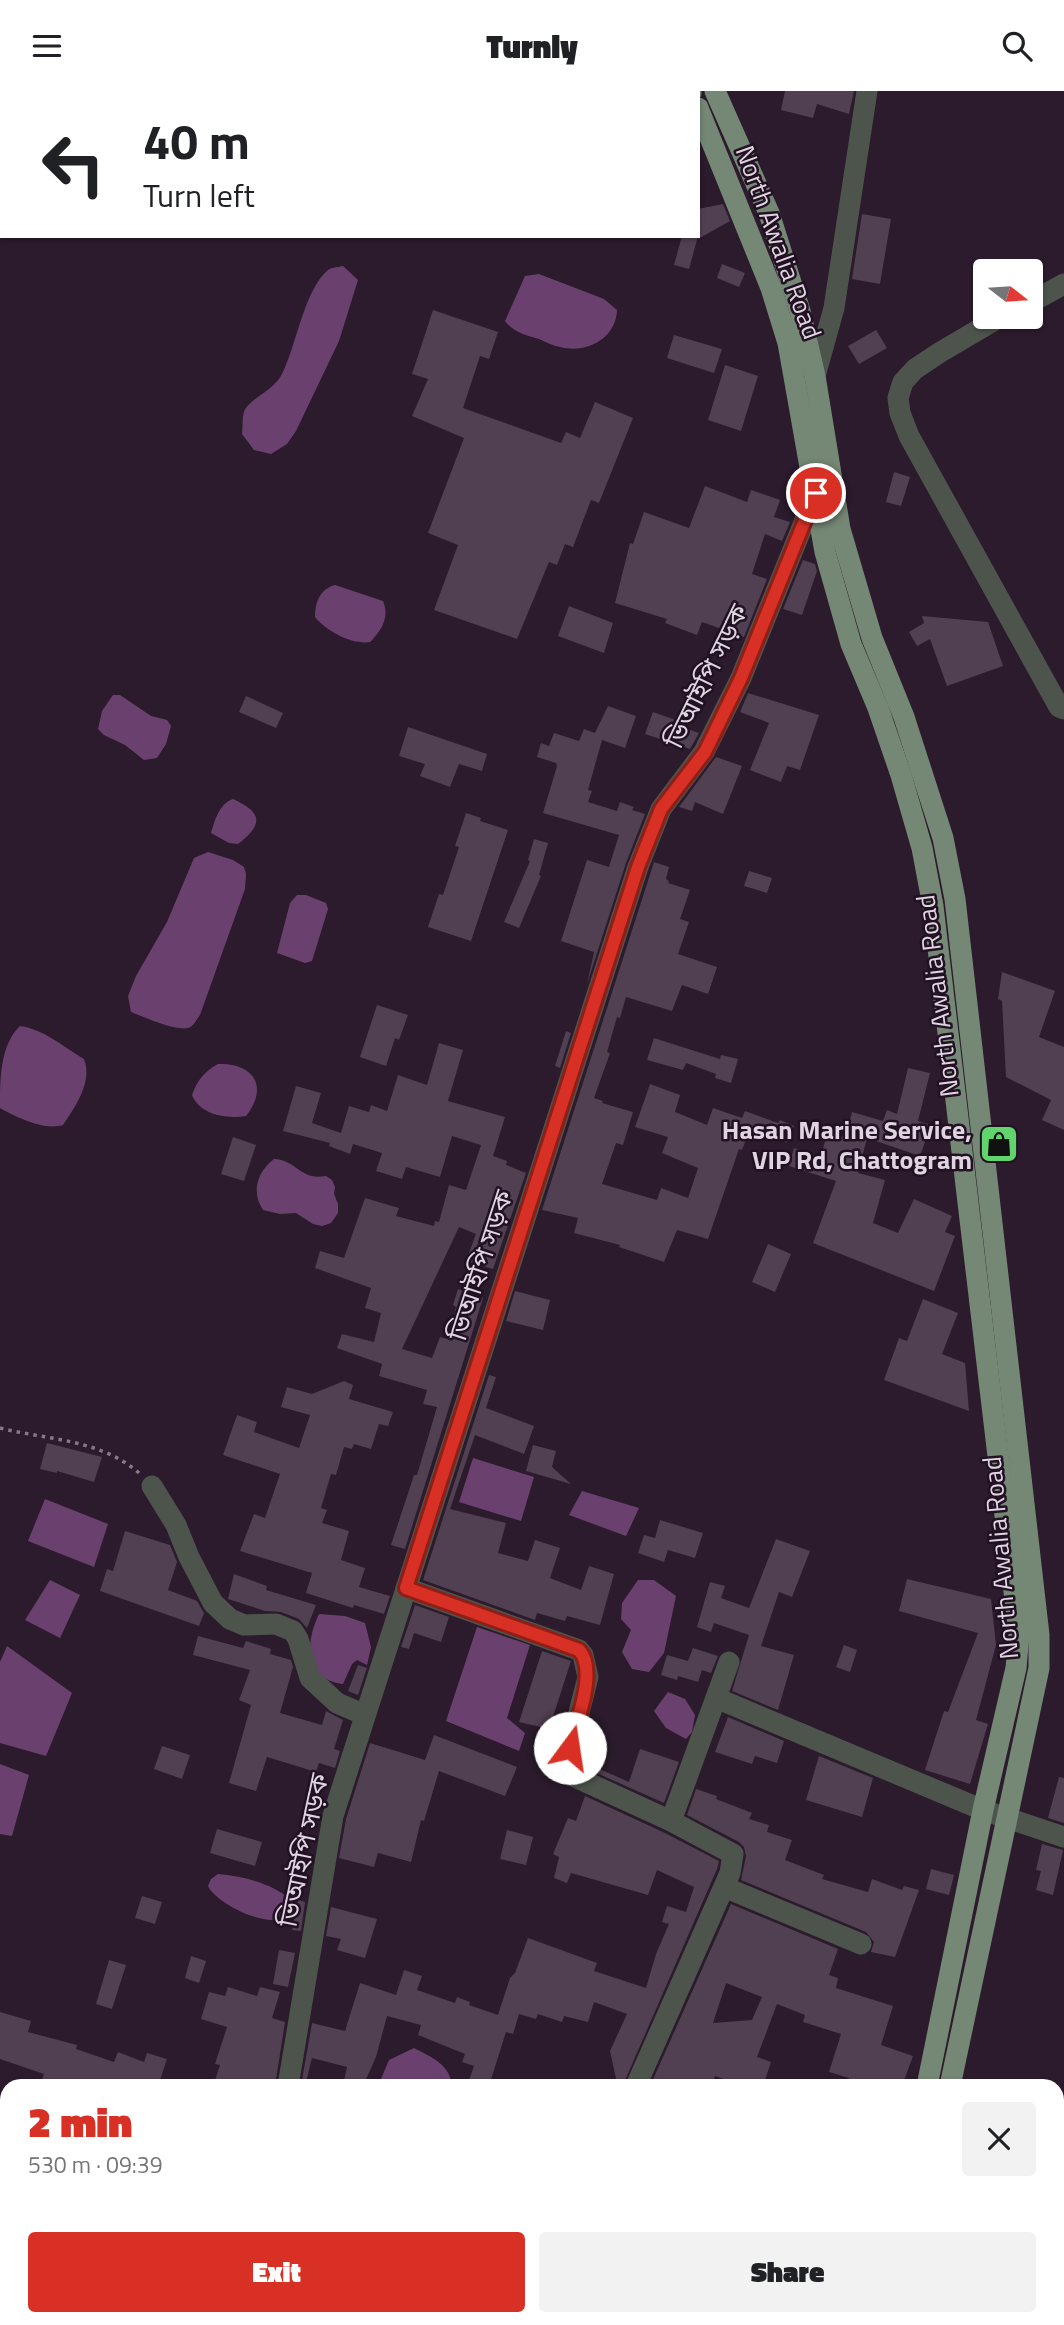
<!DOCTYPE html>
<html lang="en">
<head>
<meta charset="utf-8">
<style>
	:root { --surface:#fff; --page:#f2f2f2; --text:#202124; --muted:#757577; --accent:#d93025 }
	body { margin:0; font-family:"Titillium Web","Noto Sans Bengali",sans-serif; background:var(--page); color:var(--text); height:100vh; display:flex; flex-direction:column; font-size:26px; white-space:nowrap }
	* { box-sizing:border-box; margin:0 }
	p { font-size:23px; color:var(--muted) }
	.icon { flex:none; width:38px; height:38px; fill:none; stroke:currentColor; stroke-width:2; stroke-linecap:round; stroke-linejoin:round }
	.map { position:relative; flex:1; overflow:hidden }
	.details { position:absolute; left:0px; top:1988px; width:1064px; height:247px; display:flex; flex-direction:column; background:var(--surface); border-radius:21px 21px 0 0; box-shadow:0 2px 5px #0004 }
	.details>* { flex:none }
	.hud { position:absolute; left:0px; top:0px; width:700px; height:147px; box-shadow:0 2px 5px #0004; background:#fff; color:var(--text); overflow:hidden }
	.needle { width:46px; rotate:107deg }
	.controls { position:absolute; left:973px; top:168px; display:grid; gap:14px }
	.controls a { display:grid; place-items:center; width:70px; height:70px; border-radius:7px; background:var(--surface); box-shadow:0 2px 5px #0004; font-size:35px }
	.pin { position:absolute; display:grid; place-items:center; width:60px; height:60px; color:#fff; margin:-30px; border:4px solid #fff; border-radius:50%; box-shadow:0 2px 7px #0007 }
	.me { position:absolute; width:77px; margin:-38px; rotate:14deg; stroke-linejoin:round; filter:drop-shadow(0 0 5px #0008) }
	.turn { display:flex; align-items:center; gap:24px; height:147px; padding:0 28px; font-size:32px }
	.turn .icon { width:91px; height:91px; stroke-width:2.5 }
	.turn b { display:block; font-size:49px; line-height:60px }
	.round { display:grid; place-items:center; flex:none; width:74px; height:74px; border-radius:7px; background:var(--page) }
	.head { display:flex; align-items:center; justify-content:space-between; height:119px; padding:0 28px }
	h1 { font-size:42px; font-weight:800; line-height:52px; color:var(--accent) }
	.action { display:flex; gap:14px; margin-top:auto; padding:14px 28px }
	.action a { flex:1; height:80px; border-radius:7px; background:var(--accent); color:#fff; font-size:28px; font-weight:800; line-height:80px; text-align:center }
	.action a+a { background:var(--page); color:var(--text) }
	header { display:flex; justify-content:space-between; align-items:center; height:91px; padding:0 28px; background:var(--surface); font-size:32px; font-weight:800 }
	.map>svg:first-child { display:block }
	.water { fill:#6a416e }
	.building { fill:#513f52; fill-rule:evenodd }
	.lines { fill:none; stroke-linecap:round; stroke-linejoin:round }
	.path { stroke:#877a88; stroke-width:3.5; stroke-dasharray:3.5 5; stroke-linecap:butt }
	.minor { stroke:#4c544c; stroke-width:21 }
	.major { stroke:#758775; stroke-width:21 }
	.route-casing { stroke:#8d1f18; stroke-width:18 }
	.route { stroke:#d93025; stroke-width:12 }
	.labels { text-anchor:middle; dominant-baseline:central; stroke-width:5; stroke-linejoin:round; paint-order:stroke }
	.street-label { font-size:26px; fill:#dfd4e0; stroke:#211123 }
	.poi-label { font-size:26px; font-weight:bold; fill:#dfd4e0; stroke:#211123; text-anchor:end }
</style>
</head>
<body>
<header><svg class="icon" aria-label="menu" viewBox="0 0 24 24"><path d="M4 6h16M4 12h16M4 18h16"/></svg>Turnly<svg class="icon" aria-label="search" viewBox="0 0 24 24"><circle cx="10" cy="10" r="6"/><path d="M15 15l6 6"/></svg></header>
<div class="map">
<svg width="1064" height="2234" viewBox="0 0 1064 2234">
	<rect width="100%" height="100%" fill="#2b1b2c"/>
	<g class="water">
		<path d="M343,175L358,189L339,250L296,340L287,353L271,363L254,359L242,343C243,336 242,327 244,321C249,307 273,301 282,283C296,256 304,199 328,179C332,176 339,176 343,175Z"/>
		<path d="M539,183L604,208L617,219C616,248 586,263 560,256C553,255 546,251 539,248C526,244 514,242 505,230L525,185Z"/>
		<path d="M335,494L383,510C390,526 381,540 370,551C352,554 326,540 315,526C315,511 320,498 335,494Z"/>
		<polygon points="113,604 120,604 151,625 167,629 171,635 166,653 157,667 144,669 125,654 104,644 98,638 102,620"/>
		<path d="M233,708C261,721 265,732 238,753L229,752L211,742C215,729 219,713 233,708Z"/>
		<path d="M208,761L233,769L244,776L246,783L245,798L200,924C196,929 194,935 188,937C175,940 144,926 131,921L128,905L136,885L167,831L194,767Z"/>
		<polygon points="297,804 306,804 326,812 328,818 312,870 305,872 277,862 290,812"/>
		<path d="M20,935C43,938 64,956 84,968C93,991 75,1016 63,1034C44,1040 16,1026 0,1017C0,988 0,954 20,935Z"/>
		<path d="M218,973C254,972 269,996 246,1025C226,1028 200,1024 192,1004C197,989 205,980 218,973Z"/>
		<path d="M274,1068C297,1069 300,1090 326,1085L332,1089L335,1096L334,1103L338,1113V1122L331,1132L322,1135L313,1133L296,1122L280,1123L263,1119C251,1101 257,1081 274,1068Z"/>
		<polygon points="473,1367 534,1386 521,1430 459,1411"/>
		<polygon points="582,1400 639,1417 626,1445 569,1424"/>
		<polygon points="45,1408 108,1433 94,1476 28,1450"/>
		<polygon points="50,1489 80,1504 60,1547 25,1529"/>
		<polygon points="638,1489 654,1489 676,1505 664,1562 649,1581 632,1578 622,1561 631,1539 621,1528 622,1512"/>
		<path d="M319,1523L345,1525L365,1532L371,1556L367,1574L357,1569L352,1573L343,1593C304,1588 305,1552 319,1523Z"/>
		<polygon points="477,1536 530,1554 507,1627 525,1642 519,1660 446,1630"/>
		<polygon points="7,1555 72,1602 46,1665 0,1652 0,1571"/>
		<polygon points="668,1601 685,1608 695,1624 692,1641 686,1648 666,1637 654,1620"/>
		<polygon points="0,1673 29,1684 12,1745 0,1743"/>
		<path d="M218,1783C242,1785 271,1792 290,1808C296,1852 217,1816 208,1795L211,1788Z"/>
		<path d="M414,1957C431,1966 450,1973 452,1995H378L389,1969Z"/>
		<polygon points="0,2027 7,2031 7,2124 0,2123"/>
	</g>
	<g class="building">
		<polygon points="785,0 854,0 849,23 817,13 813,27 781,19"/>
		<polygon points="723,113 730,130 698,148 698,118"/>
		<polygon points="862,123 891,128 880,193 852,188"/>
		<polygon points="682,145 698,145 689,178 674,174"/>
		<polygon points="722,173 745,182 739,196 717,187"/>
		<polygon points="433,219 498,241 489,268 480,265 463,317 561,352 566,341 580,347 595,311 633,327 599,412 591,409 573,456 565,453 557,474 549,471 517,548 434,519 458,454 428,442 464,347 412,325 428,288 412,283"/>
		<polygon points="876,239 887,257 859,273 848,255"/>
		<polygon points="674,244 722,258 714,282 667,267"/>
		<polygon points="725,274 758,285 741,340 708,329"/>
		<polygon points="894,381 910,386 901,415 886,411"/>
		<polygon points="705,395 747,411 751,399 780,409 774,426 790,431 782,450 765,443 752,483 767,488 744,546 702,531 697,544 665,532 667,528 615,512 630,452 633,453 644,421 689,437"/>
		<polygon points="803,469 815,473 817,480 802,524 783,518"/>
		<polygon points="569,515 613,532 604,562 558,545"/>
		<polygon points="922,525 988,531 1003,575 947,595 930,548 917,555 909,541 924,532"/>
		<polygon points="748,602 819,624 800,679 787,675 781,691 750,679 769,632 740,621"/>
		<polygon points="246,605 283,622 276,637 239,621"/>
		<polygon points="608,615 636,625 625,657 602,649 588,699 592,700 588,711 617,720 620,711 634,716 632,719 645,723 626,772 587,893 594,861 561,850 587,769 609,776 619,744 543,722 557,675 556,672 537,666 541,652 549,655 554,642 579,650 584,638 595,642"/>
		<polygon points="653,621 684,632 682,636 699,642 690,658 645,643"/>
		<polygon points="408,636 487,663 482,680 459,673 450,696 420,685 425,673 399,665"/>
		<polygon points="716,666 742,675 723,723 695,711 692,720 679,716"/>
		<polygon points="466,722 481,727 480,730 508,739 471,850 428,836 439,803 443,804 459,756 455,755"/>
		<polygon points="534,748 548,752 539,784 541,785 519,837 504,831 530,770 528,769"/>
		<polygon points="654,771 669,776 666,788 669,790 668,792 690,799 680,828 689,831 678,863 717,876 708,903 682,894 672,920 626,906 620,927 617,926 607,961 610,962 594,1007 603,1010 602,1012 633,1021 623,1054 616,1052 602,1093 657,1109 661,1097 688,1107 698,1077 662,1062 668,1046 635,1036 650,993 680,1004 675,1021 707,1034 713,1017 742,1027 745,1020 778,1032 780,1029 794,1035 787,1051 756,1038 754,1043 749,1041 742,1059 739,1058 708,1148 677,1139 664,1171 619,1156 620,1154 574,1142 578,1127 542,1119"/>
		<polygon points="749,780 772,787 767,802 744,795"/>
		<polygon points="1002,881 1055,900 1039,946 1064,956 1064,1039 1042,1029 1051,1009 1006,986 1002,910 998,908"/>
		<polygon points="377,914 408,924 399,949 395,947 386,975 360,966"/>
		<polygon points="566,940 571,942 560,977 555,975"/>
		<polygon points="654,947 720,968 721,964 738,968 731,992 715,987 716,983 686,972 683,979 647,969"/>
		<polygon points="439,952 463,959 448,1010 505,1026 493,1065 507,1070 506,1074 526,1082 493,1178 466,1170 476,1143 459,1136 402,1258 432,1267 440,1246 447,1248 456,1216 453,1214 458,1198 483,1207 405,1458 391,1454 414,1384 417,1384 437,1316 423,1313 427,1299 379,1285 382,1273 337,1257 342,1243 374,1251 381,1222 365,1217 371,1197 315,1177 320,1160 344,1167 365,1107 399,1117 396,1125 434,1135 435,1130 439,1131 449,1094 466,1099 481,1054 452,1045 440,1086 406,1076 402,1088 376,1080 382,1062 353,1053 350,1063 329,1055 330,1052 283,1040 296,995 321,1002 312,1032 341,1042 349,1015 369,1021 371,1014 387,1020 398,984 427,994"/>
		<polygon points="908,977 930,982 918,1030 931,1034 920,1065 867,1047 858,1082 885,1089 873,1132 898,1142 914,1108 952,1125 945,1141 955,1145 934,1200 813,1152 836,1090 789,1075 794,1057 821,1066 827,1042 845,1046 852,1021 883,1030 887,1019 897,1023"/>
		<polygon points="233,1046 256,1054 244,1090 221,1083"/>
		<polygon points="768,1153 791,1163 775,1201 752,1191"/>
		<polygon points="515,1200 550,1209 543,1239 506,1230"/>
		<polygon points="923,1208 958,1222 942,1263 965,1272 969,1320 884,1289 899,1247 907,1250"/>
		<polygon points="489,1284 496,1286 486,1317 534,1335 524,1363 475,1344 450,1418 506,1432 498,1462 528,1470 535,1449 560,1457 550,1487 581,1499 589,1475 614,1483 600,1534 567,1525 565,1530 537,1522 535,1529 423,1489"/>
		<polygon points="344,1290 353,1294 349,1308 393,1321 388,1335 379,1333 371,1358 354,1353 352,1358 344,1356 336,1384 331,1383 321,1417 327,1419 322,1432 349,1440 341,1469 365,1477 359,1496 390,1505 384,1523 354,1514 353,1517 306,1502 312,1482 240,1460 254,1423 265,1427 280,1383 223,1364 237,1324 257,1331 254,1341 299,1357 310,1324 281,1316 287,1296 312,1303"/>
		<polygon points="47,1352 102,1366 94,1391 57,1380 57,1382 40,1378"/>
		<polygon points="533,1354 556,1360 552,1376 571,1393 526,1380"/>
		<polygon points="660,1429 703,1442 695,1467 668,1459 664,1471 638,1462 644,1444 655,1447"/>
		<polygon points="125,1440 170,1454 177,1471 168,1499 197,1510 204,1522 199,1535 100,1500 107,1478 113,1480"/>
		<polygon points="776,1448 810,1460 792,1506 779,1501 761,1555 794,1564 778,1619 732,1600 749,1544 714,1532 711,1541 697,1536 710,1491 725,1495 721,1507 749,1517"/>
		<polygon points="234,1483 267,1495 266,1499 316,1514 307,1537 299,1528 281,1521 265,1520 228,1508"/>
		<polygon points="907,1488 991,1508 996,1554 976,1629 988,1633 970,1693 925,1679 944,1620 948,1621 978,1542 899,1520"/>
		<polygon points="415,1514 449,1526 441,1551 414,1542 409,1558 401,1556"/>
		<polygon points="198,1545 243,1557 246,1550 271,1558 270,1563 291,1569 293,1576 280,1622 322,1634 326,1620 343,1629 334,1658 340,1660 335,1677 319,1672 316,1681 267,1666 256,1700 229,1692 251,1614 239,1609 250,1579 193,1564"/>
		<polygon points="844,1554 857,1559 850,1581 836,1576"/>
		<polygon points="693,1557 718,1565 711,1582 702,1579 698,1591 678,1585 677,1589 661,1584 667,1564 688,1570"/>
		<polygon points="542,1560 571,1570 549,1638 519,1631"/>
		<polygon points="358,1574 367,1577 358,1604 348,1600"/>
		<polygon points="728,1626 784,1650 777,1672 755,1665 752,1673 715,1661"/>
		<polygon points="588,1639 606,1644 597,1677 629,1691 640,1658 679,1671 664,1712 581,1675"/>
		<polygon points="434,1644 517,1676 505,1705 439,1680 424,1730 421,1729 411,1771 378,1762 374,1776 339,1767 346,1728 370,1652 425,1669"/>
		<polygon points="162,1655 190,1664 182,1688 154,1678"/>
		<polygon points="819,1665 873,1687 862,1726 806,1709"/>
		<polygon points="1059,1686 1064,1687 1064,1732 1048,1727"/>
		<polygon points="696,1698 717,1705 716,1708 752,1722 749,1728 769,1734 767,1741 792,1749 785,1769 824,1784 822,1788 868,1801 872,1788 902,1799 904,1795 919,1799 895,1866 871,1861 874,1851 866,1841 741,1789 746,1765 744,1756 739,1751 687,1724"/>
		<polygon points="585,1705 665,1742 719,1770 717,1778 623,1994 617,1992 610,1960 627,1923 594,1911 588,1931 564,1925 562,1931 538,1923 536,1928 519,1923 513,1943 506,1941 489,1995 467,1995 474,1975 462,1971 465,1963 418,1944 421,1934 387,1925 376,1966 363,1995 344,1989 347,1976 312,1967 305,1995 301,1995 312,1932 345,1940 360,1892 396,1904 404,1879 422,1885 417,1899 455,1912 457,1906 470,1911 469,1914 498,1924 510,1887 515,1882 528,1847 597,1872 594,1880 646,1897 656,1863 669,1833 662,1831 667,1815 686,1821 694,1796 657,1779 648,1804 571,1782 567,1792 554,1787 559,1766 553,1763 568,1727 576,1730"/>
		<polygon points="217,1738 262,1751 255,1775 210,1762"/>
		<polygon points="507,1739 533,1746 526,1774 500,1768"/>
		<polygon points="1042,1753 1063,1759 1053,1804 1036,1799 1041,1780 1036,1779"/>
		<polygon points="931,1778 954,1784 949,1804 926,1798"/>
		<polygon points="142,1805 162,1811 155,1833 135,1827"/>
		<polygon points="298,1809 305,1811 301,1840 292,1839"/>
		<path d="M731,1813L838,1858L829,1884L838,1887L836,1897L893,1915L881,1954L913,1965L902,1995H846L849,1987L829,1981L841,1943L803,1931L805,1924L777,1913L757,1966L771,1971L763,1995H742L715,1985L712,1995L651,1993ZM726,1892L762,1906L752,1929L713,1932Z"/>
		<polygon points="331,1816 377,1828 365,1867 337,1859 341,1848 326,1845"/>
		<polygon points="279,1859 295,1862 288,1896 273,1893"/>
		<polygon points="191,1865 206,1870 199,1892 185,1887"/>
		<polygon points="109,1869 126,1874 112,1918 96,1913"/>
		<polygon points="228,1896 257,1905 260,1896 280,1901 272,1927 285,1931 275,1995 213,1995 220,1974 215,1973 227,1936 201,1928 209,1901 225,1905"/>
		<polygon points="0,1921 31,1930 28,1941 77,1954 76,1958 114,1971 118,1961 144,1971 147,1962 167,1968 158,1995 40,1995 44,1983 0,1968"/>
	</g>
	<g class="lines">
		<path class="path" d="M0,1337C48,1349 100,1348 139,1382"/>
		<g class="minor">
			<polyline points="1031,211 1064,193"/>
			<polyline points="1000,226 939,262 915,278 903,291 898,307 900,322 909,345 1059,616 1064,618"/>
			<polyline points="815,285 834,217 867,0"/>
			<polyline points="152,1395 176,1434 189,1466 213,1512 230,1528 244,1534 276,1533 293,1540 298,1548 310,1587 337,1612 365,1624"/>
			<polyline points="406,1497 579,1559 583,1564 588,1586 564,1681 671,1730 733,1763 730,1782 636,1995"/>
			<polyline points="716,1607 983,1719 1064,1746"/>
			<polyline points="671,1730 729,1571"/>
			<polyline points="724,1796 861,1853"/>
			<polyline points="288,1995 333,1725 638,776 661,718 704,661 741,587 816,402"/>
			<polyline points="453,2228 470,2234"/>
			<polyline points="250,2234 250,2228"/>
			<polyline points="522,2234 525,2228"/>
		</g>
		<g class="major">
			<polyline points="690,0 691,2"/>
			<polyline points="715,0 769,122 800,220 815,285 840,438 872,547 904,626 943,747 955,808 1039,1544 1039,1577 950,1995"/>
			<polyline points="698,17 771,197 788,252 825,461 851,553 878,617 901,684 922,757 933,815 1019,1543 1016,1577 983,1719 927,1995"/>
			<polyline points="836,2234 838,2228"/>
			<polyline points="863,2234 866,2228"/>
		</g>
	</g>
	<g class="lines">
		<g class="route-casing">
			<path id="route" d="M570,1657C576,1632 598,1579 579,1559L406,1497L638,776L661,718L705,661L741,587L816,402"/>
		</g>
		<use href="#route" class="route"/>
	</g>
	<defs>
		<g id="shop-square" transform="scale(2.0125)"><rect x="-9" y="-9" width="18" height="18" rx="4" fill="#60d56b" stroke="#211123"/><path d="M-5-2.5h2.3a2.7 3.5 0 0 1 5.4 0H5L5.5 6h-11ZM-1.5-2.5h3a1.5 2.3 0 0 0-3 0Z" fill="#111"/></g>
	</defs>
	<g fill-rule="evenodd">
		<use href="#shop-square" x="999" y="1053"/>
	</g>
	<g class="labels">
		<g class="street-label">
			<text transform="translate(779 151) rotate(70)">North Awalia Road</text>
			<text transform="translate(706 585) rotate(-64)">ভিআইপি সড়ক</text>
			<text transform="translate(937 905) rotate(-97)">North Awalia Road</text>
			<text transform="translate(480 1174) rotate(-72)">ভিআইপি সড়ক</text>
			<text transform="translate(1000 1467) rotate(-95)">North Awalia Road</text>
			<text transform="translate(303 1759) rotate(-78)">ভিআইপি সড়ক</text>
		</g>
		<g class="poi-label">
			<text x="972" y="1038">Hasan Marine Service,<tspan x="972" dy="30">VIP Rd, Chattogram</tspan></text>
		</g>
	</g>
</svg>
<div class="controls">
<a><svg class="needle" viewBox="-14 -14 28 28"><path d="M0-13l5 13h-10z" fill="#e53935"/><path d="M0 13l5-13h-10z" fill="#757577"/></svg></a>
</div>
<div class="pin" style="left:816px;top:402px;background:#d93025"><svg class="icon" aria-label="arrive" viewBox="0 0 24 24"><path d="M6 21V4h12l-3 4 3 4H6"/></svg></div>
<svg class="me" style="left:570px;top:1657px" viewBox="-20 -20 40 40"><circle r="19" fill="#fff"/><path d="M0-13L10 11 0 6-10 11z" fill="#d93025"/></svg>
<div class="hud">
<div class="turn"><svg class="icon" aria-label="left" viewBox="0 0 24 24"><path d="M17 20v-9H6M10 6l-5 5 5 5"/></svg><div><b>40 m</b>Turn left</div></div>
</div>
<section class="details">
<div class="head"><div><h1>2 min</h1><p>530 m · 09:39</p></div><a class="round"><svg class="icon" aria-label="close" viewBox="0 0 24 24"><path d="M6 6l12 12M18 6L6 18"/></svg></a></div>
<div class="action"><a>Exit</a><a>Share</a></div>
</section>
</div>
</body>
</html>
